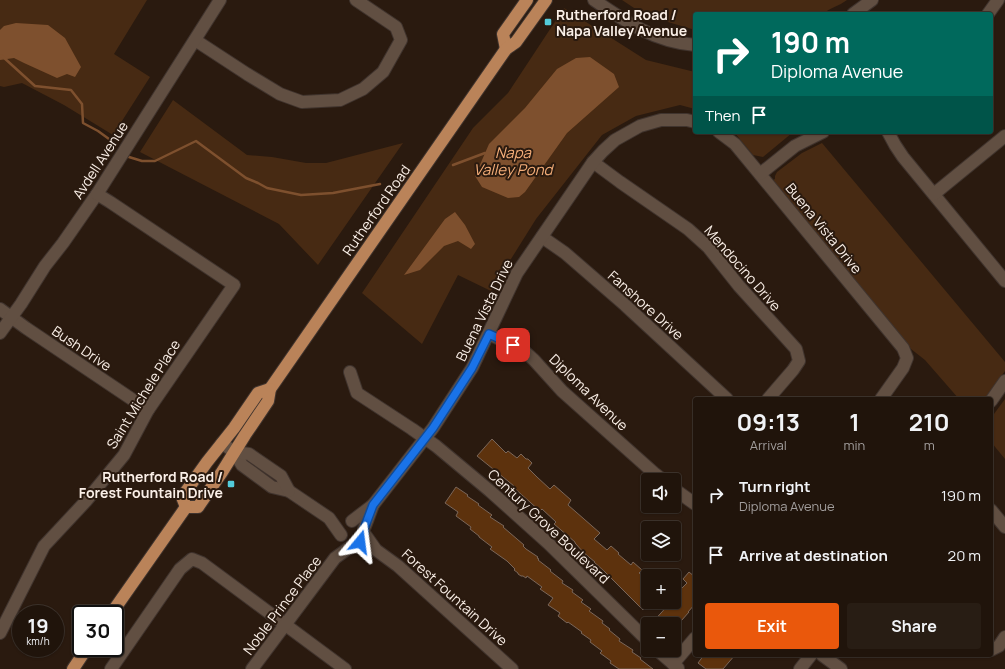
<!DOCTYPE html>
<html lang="en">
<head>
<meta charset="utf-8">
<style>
	:root { --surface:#20140b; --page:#281d14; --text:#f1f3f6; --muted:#a29e9d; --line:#3d332c; --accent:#ea580c }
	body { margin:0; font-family:Manrope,sans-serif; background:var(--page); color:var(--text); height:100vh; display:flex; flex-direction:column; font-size:15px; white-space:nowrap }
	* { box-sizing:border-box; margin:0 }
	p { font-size:13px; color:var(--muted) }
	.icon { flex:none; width:22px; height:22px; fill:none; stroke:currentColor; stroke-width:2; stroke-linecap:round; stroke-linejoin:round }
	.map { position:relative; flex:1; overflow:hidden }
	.side { position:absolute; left:693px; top:397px; width:300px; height:260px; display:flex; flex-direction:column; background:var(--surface); border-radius:4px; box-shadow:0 1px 3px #0004,0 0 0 1px var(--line) }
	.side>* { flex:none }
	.banner { position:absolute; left:693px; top:12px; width:300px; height:122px; border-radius:4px; box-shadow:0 1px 3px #0004,0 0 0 1px var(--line); background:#00695c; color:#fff; overflow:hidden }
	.controls { position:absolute; left:641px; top:473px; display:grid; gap:8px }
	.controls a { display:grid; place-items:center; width:40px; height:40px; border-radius:4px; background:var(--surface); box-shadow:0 1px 3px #0004,0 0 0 1px var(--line); font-size:20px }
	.speed { position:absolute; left:12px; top:605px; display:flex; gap:8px; font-size:20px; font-weight:700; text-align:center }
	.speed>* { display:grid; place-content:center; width:52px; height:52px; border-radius:50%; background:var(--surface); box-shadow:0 1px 3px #0004,0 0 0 1px var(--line); line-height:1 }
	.speed small { font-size:10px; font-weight:400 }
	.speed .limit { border:2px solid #111; border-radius:6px; background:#fff; color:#111 }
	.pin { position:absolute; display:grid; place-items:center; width:34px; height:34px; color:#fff; margin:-17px; border-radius:8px; box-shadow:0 2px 6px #0006 }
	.me { position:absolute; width:44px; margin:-22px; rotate:16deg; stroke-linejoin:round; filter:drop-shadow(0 0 3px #0008) }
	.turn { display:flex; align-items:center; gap:14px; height:84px; padding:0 12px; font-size:18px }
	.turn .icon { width:52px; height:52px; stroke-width:2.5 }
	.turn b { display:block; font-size:28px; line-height:34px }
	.then { display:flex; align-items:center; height:38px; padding:0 12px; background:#0003; gap:8px; font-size:15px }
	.eta { display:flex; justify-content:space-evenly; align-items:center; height:68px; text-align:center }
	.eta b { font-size:24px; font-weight:700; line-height:28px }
	.button { display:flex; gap:8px; margin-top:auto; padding:8px 12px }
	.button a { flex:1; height:46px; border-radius:4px; background:var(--accent); color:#fff; font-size:16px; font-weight:700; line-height:46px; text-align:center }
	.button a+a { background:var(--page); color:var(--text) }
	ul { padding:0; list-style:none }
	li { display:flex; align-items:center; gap:12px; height:60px; padding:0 12px }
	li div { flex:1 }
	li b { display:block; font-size:15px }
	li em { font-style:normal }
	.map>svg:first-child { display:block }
	.green { fill:#472a13 }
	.water { fill:#7e502e }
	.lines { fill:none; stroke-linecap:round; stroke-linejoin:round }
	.stream { stroke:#7e502e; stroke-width:2.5 }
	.building { fill:#5d320d; stroke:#7a6659 }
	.minor-casing { stroke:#40342e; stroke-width:14 }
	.major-casing { stroke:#40342e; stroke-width:14 }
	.minor { stroke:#614f42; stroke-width:12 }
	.major { stroke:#ba8359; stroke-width:12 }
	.route-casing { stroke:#114b97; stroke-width:10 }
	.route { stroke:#1a73e8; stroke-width:7 }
	.poi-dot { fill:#53cbda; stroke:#2a1a0f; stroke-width:1.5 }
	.labels { text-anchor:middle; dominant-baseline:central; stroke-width:4; stroke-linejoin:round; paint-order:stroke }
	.poi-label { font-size:14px; font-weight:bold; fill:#faefe7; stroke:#2a1a0f; text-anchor:start }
	.street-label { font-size:14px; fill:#faefe7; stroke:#2a1a0f }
	.water-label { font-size:15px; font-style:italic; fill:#f5ae79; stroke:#2a1a0f }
</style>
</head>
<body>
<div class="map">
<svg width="1005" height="669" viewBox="0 0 1005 669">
	<rect width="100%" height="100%" fill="#2a1a0f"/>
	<g class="green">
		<polygon points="0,0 147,0 114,54 150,77 113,135 64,105 22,83 4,87 0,86"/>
		<path d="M622,0H847C839,6 830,8 822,14H695V30L651,17L634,8Z"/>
		<polygon points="564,8 646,60 695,72 695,109 680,105 636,116 602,135 536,219 491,291 458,275 422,344 362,293 473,128 508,93"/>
		<polygon points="173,100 247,155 272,157 306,163 326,163 403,143 318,265 279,224 140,152"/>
		<polygon points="734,132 807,132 808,133 792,133 763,157 753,155"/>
		<polygon points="822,143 1005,362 1005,371 985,399 959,399 925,360 911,349 774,184 773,180 775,179 775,176 777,172 802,153"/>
		<polygon points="1005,399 1005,459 991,442 991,418"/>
	</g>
	<g class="water">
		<polygon points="16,23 48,25 65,38 81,67 75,77 67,74 57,78 24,63 14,58 0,60 0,30 4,26"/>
		<polygon points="590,57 614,74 619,87 567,133 525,192 519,197 508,198 482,187 475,176 489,144 525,108 557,69 576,58"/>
		<polygon points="455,212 465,225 475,244 471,249 458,241 444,246 420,270 404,275 445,219"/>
	</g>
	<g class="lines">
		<g class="stream">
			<polyline points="0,56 2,56 35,86 71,90 82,104 83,123 98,131 109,139"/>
			<polyline points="129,157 142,161 155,161 196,141 246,178 258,183 267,188 301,195 333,193 380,184"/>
			<polyline points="453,165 485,153"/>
		</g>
	</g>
	<g class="building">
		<polygon points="492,439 506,453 508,451 517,458 521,454 526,459 528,459 532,463 528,468 537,477 550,489 554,485 571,500 568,505 600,533 594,539 607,550 611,546 619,553 618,554 631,565 633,562 642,570 639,573 648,580 648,604 643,610 605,572 594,562 595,562 584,553 575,543 575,542 554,524 556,522 542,509 540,511 513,487 514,486 477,456"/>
		<polygon points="456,487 468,495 467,496 479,504 478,505 492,515 490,517 504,526 503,527 524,545 523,546 526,549 538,557 537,558 539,559 538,560 551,570 550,571 563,581 562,583 573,590 572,592 583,600 581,602 591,609 589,611 603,621 602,623 610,629 609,630 620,639 619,641 633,650 632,652 641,658 640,659 653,669 619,669 610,663 611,661 600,653 602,651 590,642 591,640 581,633 582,632 568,622 567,623 558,616 560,613 548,605 553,598 540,589 542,587 527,576 526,578 523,576 521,576 518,574 518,573 514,570 515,569 507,561 490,549 492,547 479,537 479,536 470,529 471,527 456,516 458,512 445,503"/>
		<polygon points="689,572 695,577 695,604 688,612 689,612 674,629 674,624 651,624 671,602 674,602 674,599 676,597 674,596 687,583 683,579"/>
		<polygon points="704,655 735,655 723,669 706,669 698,663"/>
	</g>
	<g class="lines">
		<g class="minor-casing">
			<g id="minor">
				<path d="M594,0C626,22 655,42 695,45"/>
				<polyline points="853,14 872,0"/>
				<polyline points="988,14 998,0"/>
				<polyline points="195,40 247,74 280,94 302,102 340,100 363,89 383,72 401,40 396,27 356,0"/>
				<polyline points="719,132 735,144 903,348 907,358 903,368 881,399"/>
				<polyline points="888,132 895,145 903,157 1005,281"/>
				<polyline points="593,162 620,182 688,229 708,247 739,286 796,349 799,361 793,370 768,399"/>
				<polyline points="760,174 795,146 823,132"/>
				<polyline points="934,194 1005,136"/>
				<polyline points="542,237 565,253 625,305 727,399"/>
				<polyline points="0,309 26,328 148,410"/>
				<polyline points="0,333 21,304 45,266 63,243 97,194 220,0"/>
				<polyline points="489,334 524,351 534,360 562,391 654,473 663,480"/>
				<polyline points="350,372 357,393 412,429 436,446 490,491 548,543 648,641"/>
				<polyline points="991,401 1005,381"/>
				<polyline points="222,443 234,452 242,465 272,487 289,491 329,518 341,535"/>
				<polyline points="234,452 249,454 281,476 289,491"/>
				<polyline points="674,489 695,504"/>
				<polyline points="991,510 1005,527"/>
				<polyline points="352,521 373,505 433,428 472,368 517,273 593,162 603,151 615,140 640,126 661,120 687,120 695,122"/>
				<polyline points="364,529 373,505"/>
				<polyline points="364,533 376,550 398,566 512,669"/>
				<polyline points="0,633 44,546 86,501 124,455 148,410 234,285 110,202 97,194"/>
				<polyline points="657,650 678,668"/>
				<polyline points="991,650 999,646 1005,637"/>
				<polyline points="822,655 841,669"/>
				<polyline points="673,664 695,638"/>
				<polyline points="111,669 180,569 192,559 202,563 345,669"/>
				<polyline points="252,669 335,558 353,545"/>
				<polyline points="800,669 811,655"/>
			</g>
		</g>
		<g class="major-casing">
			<g id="major">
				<polyline points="506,49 503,34 527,0"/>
				<polyline points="186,507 198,507 222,472 245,435 268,401 270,389 506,49 516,42 546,0"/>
				<polyline points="186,507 182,497 207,462 234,428 258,393 270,389"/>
				<polyline points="111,614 186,507"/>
				<polyline points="73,669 87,648"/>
			</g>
		</g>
		<use href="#minor" class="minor"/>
		<use href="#major" class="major"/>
	</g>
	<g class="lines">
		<g class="route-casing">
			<path id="route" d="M360,542C364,538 365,534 364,529L373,505L433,428L472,368L489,334L513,345"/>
		</g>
		<use href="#route" class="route"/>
	</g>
	<g class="poi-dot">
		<rect x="544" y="18" width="8" height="8" rx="2"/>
		<rect x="227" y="480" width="8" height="8" rx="2"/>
	</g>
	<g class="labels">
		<g class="poi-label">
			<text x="556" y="14">Rutherford Road /<tspan x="556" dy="16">Napa Valley Avenue</tspan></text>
			<text x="223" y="476" text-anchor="end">Rutherford Road /<tspan x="223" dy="16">Forest Fountain Drive</tspan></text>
		</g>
		<g class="street-label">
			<text transform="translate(100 160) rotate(-57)">Avdell Avenue</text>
			<text transform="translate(376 210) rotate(-55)">Rutherford Road</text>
			<text transform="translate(824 228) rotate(51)">Buena Vista Drive</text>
			<text transform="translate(743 268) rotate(49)">Mendocino Drive</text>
			<text transform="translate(646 305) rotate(42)">Fanshore Drive</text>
			<text transform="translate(484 310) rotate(-64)">Buena Vista Drive</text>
			<text transform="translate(82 348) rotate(34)">Bush Drive</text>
			<text transform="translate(589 392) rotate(44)">Diploma Avenue</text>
			<text transform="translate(143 394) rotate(-58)">Saint Michele Place</text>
			<text transform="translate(549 526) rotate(43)">Century Grove Boulevard</text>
			<text transform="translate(455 597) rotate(42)">Forest Fountain Drive</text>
			<text transform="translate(282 605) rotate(-53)">Noble Prince Place</text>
		</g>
		<g class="water-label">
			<text x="513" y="152">Napa<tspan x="513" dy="17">Valley Pond</tspan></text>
		</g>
	</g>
</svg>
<div class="controls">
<a><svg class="icon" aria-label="sound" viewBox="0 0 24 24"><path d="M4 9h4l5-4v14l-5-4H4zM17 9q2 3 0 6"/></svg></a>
<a><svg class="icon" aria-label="layers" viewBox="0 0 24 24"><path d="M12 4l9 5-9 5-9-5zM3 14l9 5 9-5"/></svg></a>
<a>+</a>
<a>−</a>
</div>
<div class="speed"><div>19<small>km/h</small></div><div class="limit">30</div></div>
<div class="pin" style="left:513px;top:345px;background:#d93025"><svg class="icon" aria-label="arrive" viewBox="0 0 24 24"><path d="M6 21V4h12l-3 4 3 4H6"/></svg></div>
<svg class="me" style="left:360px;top:542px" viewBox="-20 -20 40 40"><path d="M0-17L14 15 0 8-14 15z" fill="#1a73e8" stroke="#fff" stroke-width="4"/></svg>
<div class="banner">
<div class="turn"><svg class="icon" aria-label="right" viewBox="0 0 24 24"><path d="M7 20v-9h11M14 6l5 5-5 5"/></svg><div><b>190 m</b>Diploma Avenue</div></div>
<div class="then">Then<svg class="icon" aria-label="arrive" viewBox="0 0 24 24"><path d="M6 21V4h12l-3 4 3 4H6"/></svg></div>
</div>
<section class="side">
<div class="eta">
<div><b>09:13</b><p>Arrival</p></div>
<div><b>1</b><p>min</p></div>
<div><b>210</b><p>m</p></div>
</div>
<ul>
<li><svg class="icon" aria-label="right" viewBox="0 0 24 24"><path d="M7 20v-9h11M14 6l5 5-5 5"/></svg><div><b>Turn right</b><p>Diploma Avenue</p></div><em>190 m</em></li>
<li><svg class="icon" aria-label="arrive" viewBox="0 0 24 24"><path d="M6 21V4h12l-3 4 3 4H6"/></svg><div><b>Arrive at destination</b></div><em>20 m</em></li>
</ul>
<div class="button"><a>Exit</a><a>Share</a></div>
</section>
</div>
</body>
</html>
